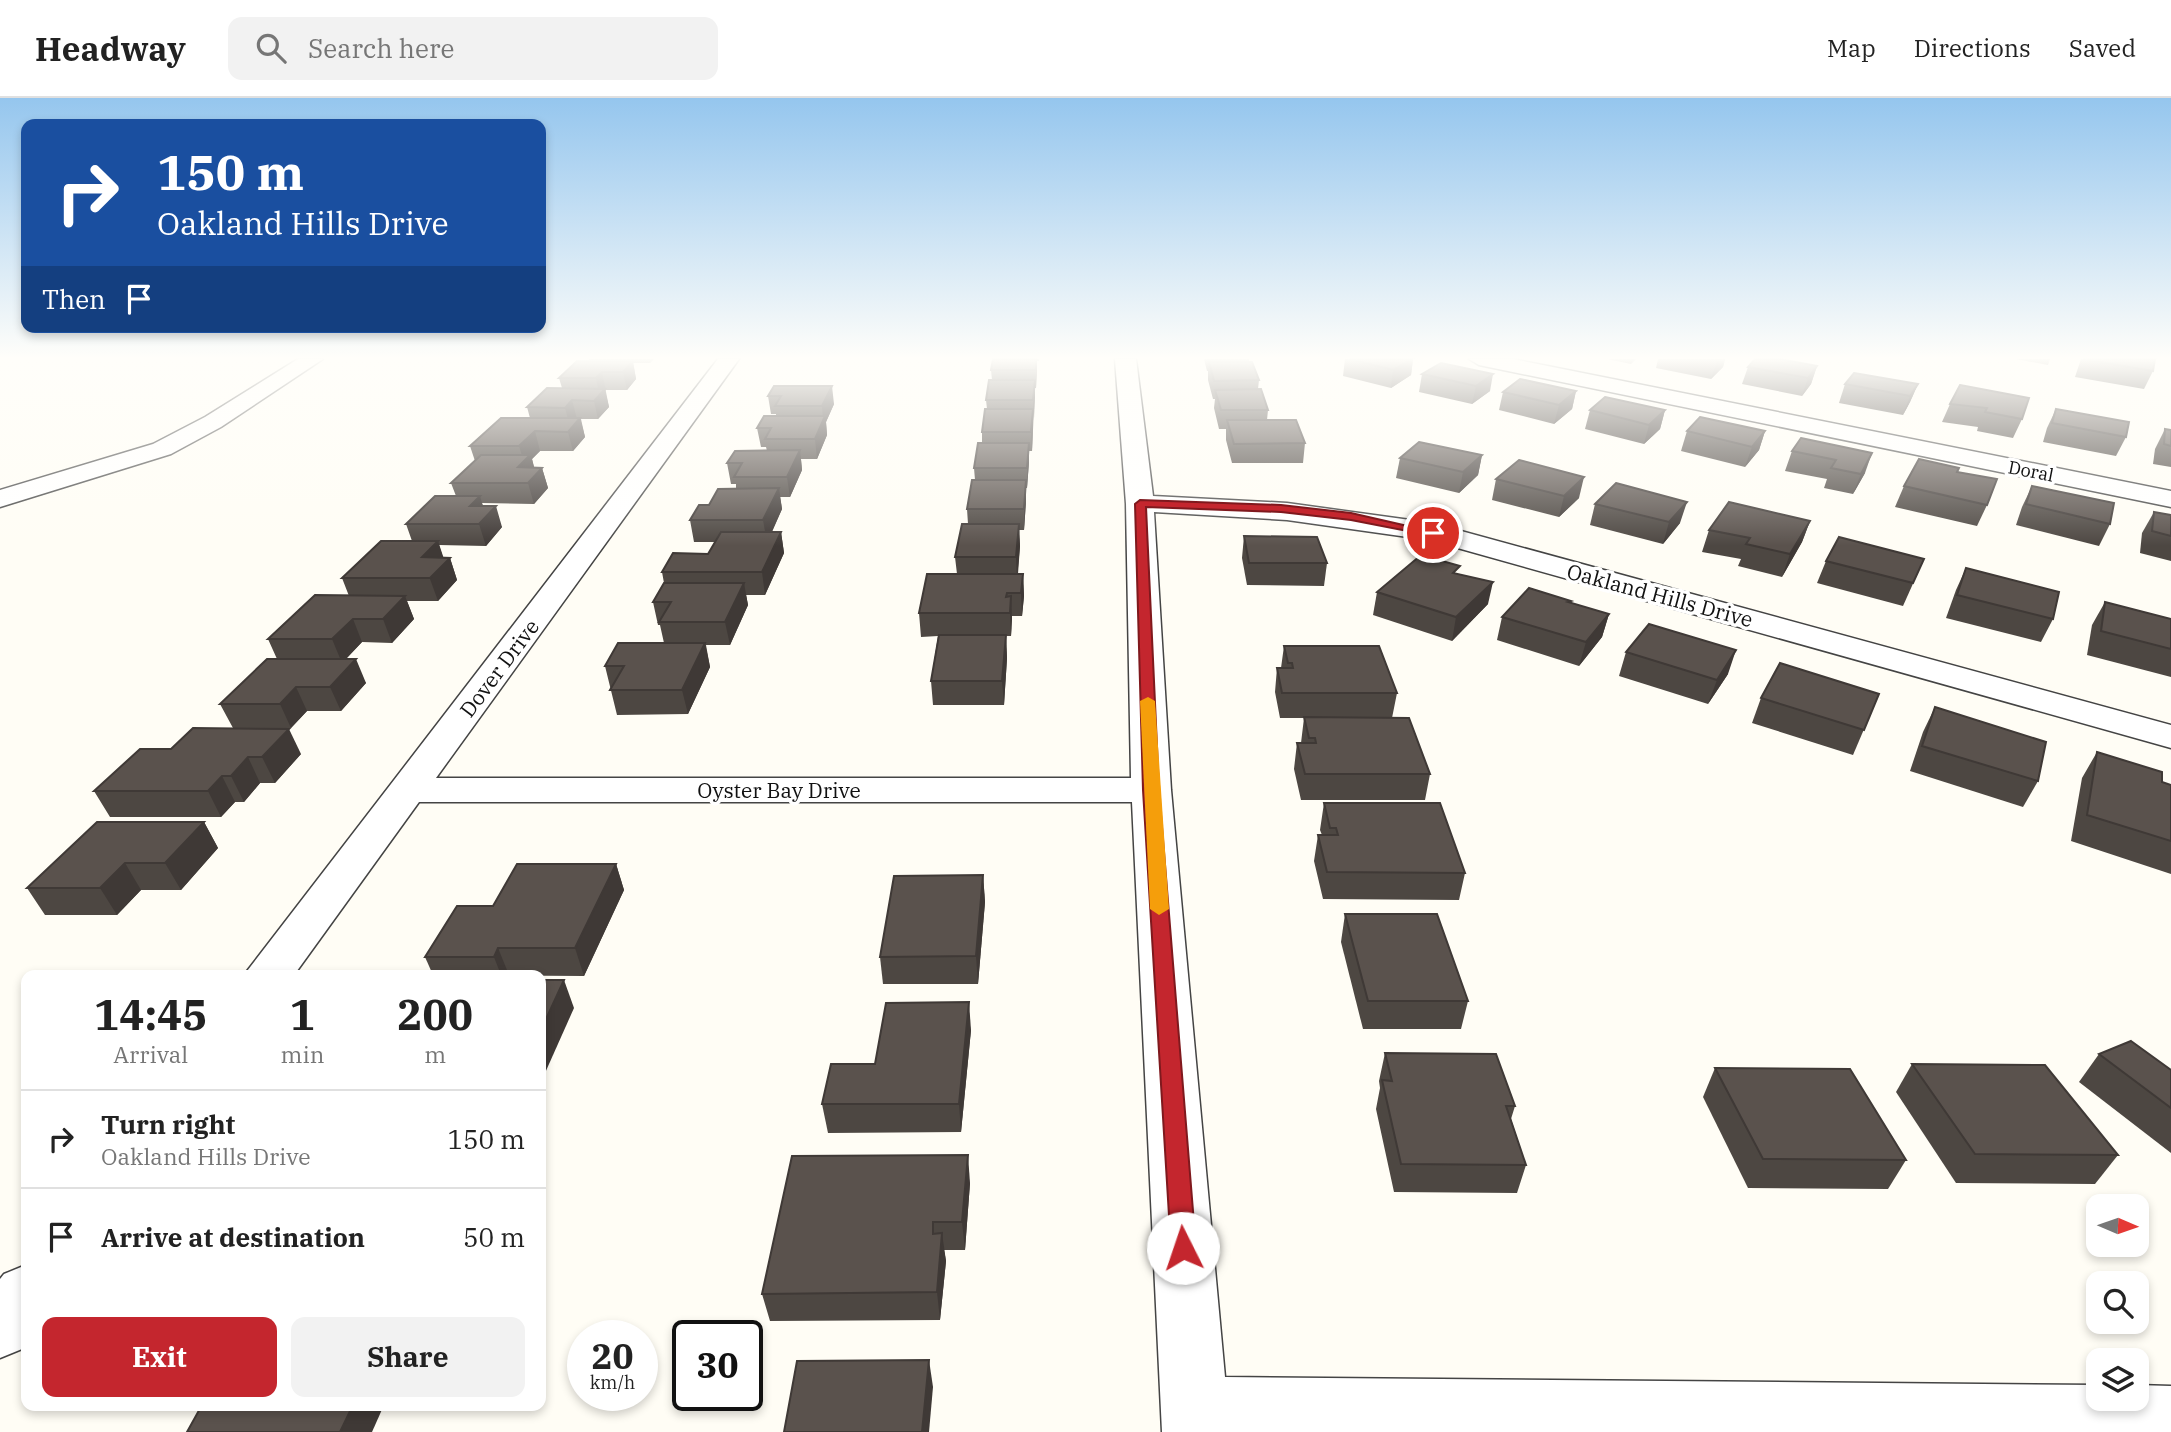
<!DOCTYPE html>
<html lang="en">
<head>
<meta charset="utf-8">
<style>
	:root { --surface:#fff; --page:#f2f2f2; --text:#222; --muted:#767676; --line:#e0e0e0; --accent:#c4262e }
	body { margin:0; font-family:"IBM Plex Serif",serif; background:var(--page); color:var(--text); height:100vh; display:flex; flex-direction:column; font-size:26px; white-space:nowrap }
	* { box-sizing:border-box; margin:0 }
	p { font-size:23px; color:var(--muted) }
	.icon { flex:none; width:38px; height:38px; fill:none; stroke:currentColor; stroke-width:2; stroke-linecap:round; stroke-linejoin:round }
	.map { position:relative; flex:1; overflow:hidden }
	.sheet { position:absolute; left:21px; top:872px; width:525px; height:441px; display:flex; flex-direction:column; background:var(--surface); border-radius:14px; box-shadow:0 4px 10px #0003 }
	.sheet>* { flex:none }
	.banner { position:absolute; left:21px; top:21px; width:525px; height:214px; border-radius:14px; box-shadow:0 4px 10px #0003; background:#1a4fa0; color:#fff; overflow:hidden }
	.needle { width:46px; rotate:92deg }
	.buttons { position:absolute; left:2086px; top:1096px; display:grid; gap:14px }
	.buttons a { display:grid; place-items:center; width:63px; height:63px; border-radius:14px; background:var(--surface); box-shadow:0 4px 10px #0003; font-size:35px }
	.speed { position:absolute; left:567px; top:1222px; display:flex; gap:14px; font-size:35px; font-weight:700; text-align:center }
	.speed>* { display:grid; place-content:center; width:91px; height:91px; border-radius:50%; background:var(--surface); box-shadow:0 4px 10px #0003; line-height:1 }
	.speed small { font-size:18px; font-weight:400 }
	.speed .limit { border:4px solid #111; border-radius:10px; background:#fff; color:#111 }
	.pin { position:absolute; display:grid; place-items:center; width:60px; height:60px; color:#fff; margin:-30px; border:4px solid #fff; border-radius:50%; box-shadow:0 2px 7px #0007 }
	.me { position:absolute; width:77px; margin:-38px; rotate:356deg; stroke-linejoin:round; filter:drop-shadow(0 0 5px #0008) }
	.turn { display:flex; align-items:center; gap:24px; height:147px; padding:0 21px; font-size:32px }
	.turn .icon { width:91px; height:91px; stroke-width:2.5 }
	.turn b { display:block; font-size:49px; line-height:60px }
	.then { display:flex; align-items:center; height:66px; padding:0 21px; background:#0003; gap:14px; font-size:26px }
	.eta { display:flex; justify-content:space-evenly; align-items:center; height:119px; text-align:center }
	.eta b { font-size:42px; font-weight:700; line-height:49px }
	.action { display:flex; gap:14px; margin-top:auto; padding:14px 21px }
	.action a { flex:1; height:80px; border-radius:14px; background:var(--accent); color:#fff; font-size:28px; font-weight:700; line-height:80px; text-align:center }
	.action a+a { background:var(--page); color:var(--text) }
	ul { padding:0; list-style:none }
	li { display:flex; align-items:center; gap:21px; height:98px; padding:0 21px; border-top:2px solid var(--line) }
	li div { flex:1 }
	li b { display:block; font-size:26px }
	li em { font-style:normal }
	header { display:flex; align-items:center; gap:42px; box-sizing:border-box; height:98px; padding:0 35px; background:var(--surface); border-bottom:2px solid var(--line) }
	header strong { font-size:33px }
	nav { display:flex; gap:38px; margin-inline-start:auto; font-size:24px }
	.search { width:490px; height:63px; background:var(--page); display:flex; align-items:center; gap:18px; box-sizing:border-box; padding:0 24px; border-radius:14px; color:var(--muted); font-size:26px }
	.map>svg:first-child { display:block }
	.lines { fill:none; stroke-linecap:round; stroke-linejoin:round }
	.street-casing { stroke:#444; stroke-width:3 }
	.street { fill:#fff; fill-rule:evenodd }
	.wall { fill:#4d4742 }
	.shaded-wall { fill:#3f3936 }
	.building { fill:#5a524d; stroke:#3f3936; stroke-width:2 }
	.route { fill:#c4262e; stroke:#7f191e; stroke-width:2 }
	.slow { fill:#f59e0b }
	.labels { text-anchor:middle; dominant-baseline:central; stroke-width:7; stroke-linejoin:round; paint-order:stroke }
	.far-street-label { font-size:18px; fill:#111; stroke:#fff }
	.street-label { font-size:21px; fill:#111; stroke:#fff }
</style>
</head>
<body>
<header>
<strong>Headway</strong>
<div class="search"><svg class="icon" aria-label="search" viewBox="0 0 24 24"><circle cx="10" cy="10" r="6"/><path d="M15 15l6 6"/></svg>Search here</div>
<nav><a>Map</a><a>Directions</a><a>Saved</a></nav>
</header>
<div class="map">
<svg width="2171" height="1334" viewBox="0 0 2171 1334">
	<rect width="100%" height="100%" fill="#fffdf5"/>
	<g class="lines">
		<g class="street-casing">
			<g id="street">
				<polygon points="298,261 323,261 221,329 171,356 0,409 0,392 153,346 205,319"/>
				<polygon points="718,261 739,261 436,680 1131,680 1126,406 1115,261 1136,261 1153,398 1287,405 1432,425 2171,627 2171,650 1429,442 1287,422 1154,414 1171,692 1225,1279 2098,1287 2098,1300 2137,1300 2137,1287 2171,1288 2171,1334 1162,1334 1132,704 419,704 294,877 244,877"/>
				<polygon points="1469,261 1513,261 2171,393 2171,409 1479,267"/>
				<polygon points="26,1167 26,1246 22,1251 0,1260 0,1181 4,1176"/>
			</g>
		</g>
		<use href="#street" class="street"/>
	</g>
	<g class="wall">
		<polygon points="589,261 654,261 650,265 633,265 636,281 627,292 606,292 605,293 609,309 598,321 581,321 585,339 573,353 540,353 532,361 534,370 542,370 548,390 534,406 482,405 483,408 502,429 486,448 439,447 443,460 450,460 457,482 438,503 407,503 414,521 392,545 362,544 346,561 366,585 341,613 307,613 291,630 233,630 220,606 277,561 268,541 349,498 342,480 412,443 406,426 456,398 451,385 475,363 470,348 530,320 527,309 562,290 559,280 589,263"/>
		<polygon points="993,261 1039,261 1039,263 1037,263 1036,290 1035,290 1032,353 1029,353 1029,364 1027,390 1026,390 1026,403 1024,432 1019,432 1020,448 1018,476 1023,476 1024,498 1022,518 1012,518 1011,538 1006,538 1007,560 1004,607 933,607 931,583 938,538 921,539 919,515 957,476 955,459 968,426 967,411 975,382 974,370 982,345 982,334 987,311 986,302 992,282 991,272"/>
		<polygon points="1204,261 1249,261 1249,264 1259,282 1258,291 1268,312 1267,322 1305,345 1303,365 1232,365 1226,342 1226,331 1219,331 1214,310 1215,301 1213,301 1208,282 1208,273 1207,273"/>
		<polygon points="1345,261 1413,261 1411,277 1391,290 1343,278"/>
		<polygon points="1607,261 1636,261 1631,266"/>
		<polygon points="1658,261 1725,261 1723,269 1711,281 1656,270"/>
		<polygon points="2015,261 2050,261 2048,267"/>
		<polygon points="2081,261 2155,261 2153,273 2144,291 2075,279"/>
		<polygon points="1441,265 1490,293 1472,306 1419,294 1422,276"/>
		<polygon points="1817,268 1811,286 1802,298 1742,286 1748,269"/>
		<polygon points="1845,286 1918,286 1910,304 1903,317 1839,305"/>
		<polygon points="774,288 834,306 826,324 827,337 817,361 801,361 802,372 790,399 780,399 782,411 772,434 781,434 784,455 765,497 746,497 748,507 730,547 706,547 710,569 688,616 617,617 605,568 664,545 660,527 658,527 653,504 664,485 662,474 708,456 715,444 694,444 690,422 709,407 736,391 736,386 731,386 727,365 767,353 766,349 761,349 757,330 776,318 776,316 771,316 768,298"/>
		<polygon points="1576,293 1572,311 1554,326 1499,312 1503,294"/>
		<polygon points="2029,300 2022,321 2013,340 1977,333 1978,329 1942,324 1950,306"/>
		<polygon points="2056,311 2126,339 2116,358 2043,344 2047,330"/>
		<polygon points="1590,312 1665,312 1660,331 1644,346 1585,331"/>
		<polygon points="2165,331 2171,332 2171,369 2153,366 2155,351"/>
		<polygon points="1687,333 1765,333 1759,352 1745,369 1681,353"/>
		<polygon points="1801,340 1865,375 1853,396 1824,390 1827,381 1785,373 1792,353"/>
		<polygon points="1482,357 1478,377 1459,395 1396,380 1400,360"/>
		<polygon points="1957,374 1987,407 1977,428 1895,409 1904,388"/>
		<polygon points="1496,381 1579,400 1559,419 1492,402"/>
		<polygon points="2032,388 2110,426 2099,448 2016,427 2022,409"/>
		<polygon points="1595,406 1680,425 1663,446 1590,427"/>
		<polygon points="2154,414 2171,417 2171,463 2140,455 2142,435"/>
		<polygon points="1810,423 1802,444 1782,479 1738,468 1741,461 1702,454 1709,432"/>
		<polygon points="1244,438 1327,465 1324,488 1247,487 1242,460"/>
		<polygon points="1924,461 1903,508 1817,485 1826,463"/>
		<polygon points="1966,470 2053,521 2041,544 1946,520 1956,492"/>
		<polygon points="1458,476 1488,506 1452,543 1373,517 1377,494"/>
		<polygon points="1571,503 1570,505 1609,516 1602,539 1579,568 1497,542 1502,519"/>
		<polygon points="2105,504 2171,521 2171,579 2087,557 2092,527"/>
		<polygon points="1284,548 1397,595 1392,620 1430,676 1425,702 1301,702 1294,671 1297,645 1301,645 1304,620 1280,620 1275,594 1277,570 1281,570"/>
		<polygon points="1626,554 1728,576 1708,606 1619,578"/>
		<polygon points="1879,596 1853,657 1752,625 1761,600"/>
		<polygon points="1935,609 2038,683 2023,709 1910,673 1923,634"/>
		<polygon points="140,651 301,656 275,685 260,685 244,704 235,704 221,719 110,719 94,693"/>
		<polygon points="2097,654 2162,684 2171,687 2171,776 2071,743 2082,680"/>
		<polygon points="1324,705 1465,775 1459,802 1323,801 1314,763 1318,737 1322,737 1320,732"/>
		<polygon points="204,724 218,750 181,792 141,792 117,817 45,817 27,790"/>
		<polygon points="616,766 624,792 584,878 433,877 425,859 493,808"/>
		<polygon points="983,777 985,804 978,886 883,886 880,859"/>
		<polygon points="1345,816 1468,903 1461,931 1363,931 1341,844"/>
		<polygon points="971,932 961,1034 828,1035 822,1006 875,966"/>
		<polygon points="1385,955 1515,1008 1511,1021 1526,1067 1517,1095 1394,1094 1376,1011 1380,990 1379,983"/>
		<polygon points="2099,956 2171,972 2171,1055 2079,984"/>
		<polygon points="1912,966 2118,1057 2095,1086 1956,1085 1896,994"/>
		<polygon points="1715,970 1906,1062 1888,1091 1748,1090 1703,999"/>
		<polygon points="970,1085 965,1152 944,1152 946,1163 940,1222 770,1223 762,1196"/>
	</g>
	<g class="shaded-wall">
		<polygon points="623,261 630,261 631,265 633,263 636,281 627,292 623,274 625,271"/>
		<polygon points="1036,261 1037,272 1036,290"/>
		<polygon points="1411,261 1413,261 1411,277 1391,290 1393,272"/>
		<polygon points="1718,261 1725,261 1723,269 1711,281 1717,263"/>
		<polygon points="1817,268 1811,286 1802,298 1808,280"/>
		<polygon points="602,274 609,309 598,321 594,303 599,296 596,280"/>
		<polygon points="1493,276 1490,293 1472,306 1476,288"/>
		<polygon points="1035,282 1035,300 1034,320 1033,302"/>
		<polygon points="1918,286 1910,304 1903,317 1910,298"/>
		<polygon points="832,288 834,306 826,324 827,337 817,361 815,341 823,322 822,308"/>
		<polygon points="1576,293 1572,311 1554,326 1559,307"/>
		<polygon points="572,302 577,321 570,328 565,310"/>
		<polygon points="1033,311 1033,330 1032,353 1031,334"/>
		<polygon points="1665,312 1660,331 1644,346 1649,327"/>
		<polygon points="580,320 585,339 573,353 568,334"/>
		<polygon points="535,333 540,353 532,361 536,376 542,370 548,390 534,406 528,385 518,369 524,364 519,348"/>
		<polygon points="1765,333 1759,352 1745,369 1752,349"/>
		<polygon points="1029,345 1029,364 1027,390 1027,370"/>
		<polygon points="800,352 802,372 790,399 787,379"/>
		<polygon points="1872,355 1865,375 1853,396 1861,376"/>
		<polygon points="1482,357 1478,377 1459,395 1463,374"/>
		<polygon points="1584,379 1579,400 1559,419 1564,398"/>
		<polygon points="1026,382 1026,403 1024,432 1024,411"/>
		<polygon points="779,390 782,411 767,444 763,422"/>
		<polygon points="480,398 486,419 496,408 502,429 486,448 479,426 470,408"/>
		<polygon points="1687,404 1680,425 1663,446 1669,424"/>
		<polygon points="1810,423 1802,444 1782,479 1790,456"/>
		<polygon points="1019,426 1020,448 1017,481 1016,459"/>
		<polygon points="781,434 784,455 765,497 762,474"/>
		<polygon points="438,443 445,464 450,460 457,482 438,503 422,459"/>
		<polygon points="1023,476 1024,498 1022,518 1021,495"/>
		<polygon points="1493,484 1488,506 1452,543 1456,519"/>
		<polygon points="744,485 748,507 730,547 725,524"/>
		<polygon points="405,498 414,521 392,545 383,521"/>
		<polygon points="1011,498 1012,521 1011,538 1010,515"/>
		<polygon points="1609,516 1602,539 1579,568 1586,544"/>
		<polygon points="353,521 362,544 342,565 332,541"/>
		<polygon points="1006,537 1007,560 1004,607 1002,583"/>
		<polygon points="705,545 710,569 688,616 682,592"/>
		<polygon points="1736,552 1728,576 1708,606 1717,582"/>
		<polygon points="356,561 366,585 341,613 330,589"/>
		<polygon points="296,589 307,613 291,630 280,606"/>
		<polygon points="289,631 301,656 275,685 262,659"/>
		<polygon points="248,659 260,685 244,704 231,678"/>
		<polygon points="222,678 235,704 221,719 208,693"/>
		<polygon points="204,724 218,750 181,792 165,765"/>
		<polygon points="125,765 141,792 117,817 100,790"/>
		<polygon points="616,766 624,792 584,878 575,850"/>
		<polygon points="983,777 985,804 978,886 976,858"/>
		<polygon points="498,850 509,877 501,877 494,859"/>
		<polygon points="564,882 574,910 541,984 541,932"/>
		<polygon points="969,904 971,932 961,1034 959,1006"/>
		<polygon points="968,1057 970,1085 965,1152 962,1124"/>
		<polygon points="942,1135 946,1163 940,1222 937,1194"/>
		<polygon points="929,1262 933,1289 929,1334 922,1334"/>
		<polygon points="353,1307 384,1307 372,1334 340,1334"/>
	</g>
	<g class="building">
		<polygon points="993,261 1036,261 1036,272 991,272"/>
		<polygon points="1350,261 1411,261 1393,272"/>
		<polygon points="1755,261 1780,261 1817,268 1808,280 1748,269"/>
		<polygon points="2083,261 2155,261 2153,273"/>
		<polygon points="577,263 633,263 623,274 602,274 596,280 559,280"/>
		<polygon points="1209,264 1252,264 1259,282 1214,283"/>
		<polygon points="1441,265 1493,276 1476,288 1422,276"/>
		<polygon points="1854,275 1918,286 1910,298 1845,286"/>
		<polygon points="1520,281 1576,293 1559,307 1503,294"/>
		<polygon points="989,282 1035,282 1033,302 986,302"/>
		<polygon points="1960,287 2029,300 2022,321 1985,314 1987,310 1950,306"/>
		<polygon points="774,288 832,288 822,308 775,308 781,298 768,298"/>
		<polygon points="547,290 605,291 594,303 572,302 565,310 527,309"/>
		<polygon points="1261,291 1268,312 1221,312 1215,292"/>
		<polygon points="1605,299 1665,312 1649,327 1590,312"/>
		<polygon points="985,311 1033,311 1031,334 982,334"/>
		<polygon points="2056,311 2129,324 2126,339 2052,325"/>
		<polygon points="764,318 825,318 815,341 765,341 771,330 757,330"/>
		<polygon points="1700,319 1765,333 1752,349 1687,333"/>
		<polygon points="501,320 580,320 568,334 535,333 519,348 470,348"/>
		<polygon points="1227,322 1296,322 1305,345 1234,346"/>
		<polygon points="2165,331 2171,332 2171,348 2164,346"/>
		<polygon points="1801,340 1872,355 1861,376 1831,370 1836,362 1792,353"/>
		<polygon points="1419,344 1482,357 1463,374 1400,360"/>
		<polygon points="978,345 1029,345 1027,370 974,370"/>
		<polygon points="800,352 787,379 734,379 742,365 727,365 735,353"/>
		<polygon points="481,357 530,357 518,369 542,370 528,385 451,385"/>
		<polygon points="1919,361 1959,370 1957,374 1997,381 1987,407 1904,388"/>
		<polygon points="1519,362 1584,379 1564,398 1496,381"/>
		<polygon points="972,382 1026,382 1024,411 967,411"/>
		<polygon points="1616,385 1687,404 1669,424 1595,406"/>
		<polygon points="2032,388 2114,405 2110,426 2026,406"/>
		<polygon points="779,390 763,422 690,422 699,407 709,407 718,391"/>
		<polygon points="435,398 480,398 470,408 496,408 479,426 406,426"/>
		<polygon points="1729,404 1810,423 1790,456 1746,446 1750,440 1709,432"/>
		<polygon points="2154,414 2171,417 2171,438 2152,433"/>
		<polygon points="962,426 1019,426 1016,459 955,459"/>
		<polygon points="721,434 781,434 762,474 662,474 673,455 708,456"/>
		<polygon points="1244,438 1317,439 1327,465 1249,465"/>
		<polygon points="1839,439 1924,461 1913,485 1826,463"/>
		<polygon points="381,443 438,443 422,459 450,460 430,480 342,480"/>
		<polygon points="1421,457 1460,468 1453,475 1493,484 1456,519 1377,494"/>
		<polygon points="1966,470 2059,494 2053,521 1957,497"/>
		<polygon points="927,476 1023,476 1021,495 1007,495 1006,499 1011,498 1010,515 919,515"/>
		<polygon points="664,485 744,485 725,524 659,524 671,504 653,504"/>
		<polygon points="1529,490 1571,503 1568,504 1609,516 1586,544 1502,519"/>
		<polygon points="315,497 405,498 383,521 353,521 332,541 268,541"/>
		<polygon points="2105,504 2171,521 2171,551 2101,533"/>
		<polygon points="1649,526 1736,552 1717,582 1626,554"/>
		<polygon points="939,537 1006,537 1002,583 931,583"/>
		<polygon points="618,545 705,545 682,592 610,592 624,568 605,568"/>
		<polygon points="1284,548 1379,548 1397,595 1282,595 1277,570 1293,570 1292,565 1288,565"/>
		<polygon points="267,561 356,561 330,589 296,589 280,606 220,606"/>
		<polygon points="1780,565 1879,596 1864,632 1761,600"/>
		<polygon points="1935,609 2046,644 2038,683 1922,648"/>
		<polygon points="1304,619 1409,620 1430,676 1305,676 1297,645 1316,645 1315,640 1309,640"/>
		<polygon points="193,630 289,631 262,659 248,659 231,678 222,678 208,693 94,693 140,651 171,651"/>
		<polygon points="2097,654 2162,674 2162,684 2171,687 2171,743 2087,717"/>
		<polygon points="1324,705 1440,705 1465,775 1327,774 1318,737 1338,737 1336,730 1330,730"/>
		<polygon points="97,724 204,724 165,765 125,765 100,790 27,790"/>
		<polygon points="517,766 616,766 575,850 498,850 494,859 425,859 457,808 493,808"/>
		<polygon points="983,777 976,858 880,859 894,778"/>
		<polygon points="1345,816 1437,816 1468,903 1368,903"/>
		<polygon points="541,882 564,882 541,932"/>
		<polygon points="969,904 959,1006 822,1006 831,966 875,966 886,905"/>
		<polygon points="2131,943 2171,972 2171,1010 2099,956"/>
		<polygon points="1385,955 1496,956 1515,1008 1506,1008 1526,1067 1401,1066 1382,982 1392,983"/>
		<polygon points="1912,966 2045,967 2118,1057 1975,1056"/>
		<polygon points="1715,970 1850,971 1906,1062 1763,1061"/>
		<polygon points="968,1057 962,1124 933,1124 933,1136 942,1135 937,1194 762,1196 792,1058"/>
		<polygon points="929,1262 922,1334 784,1334 797,1263"/>
		<polygon points="202,1307 353,1307 340,1334 187,1334"/>
	</g>
	<linearGradient id="sky" x2="0" y2="1"><stop stop-color="#95c6ee"/><stop offset="0.58" stop-color="#fffefa"/><stop offset="1" stop-color="#fffefa" stop-opacity="0"/></linearGradient>
	<rect width="2171" height="448" fill="url(#sky)"/>
	<polygon class="route" points="1140,402 1281,407 1351,415 1438,435 1433,438 1351,422 1281,414 1146,409 1159,692 1196,1150 1192,1158 1183,1161 1175,1158 1171,1150 1143,692 1135,406"/>
	<polygon class="slow" points="1148,599 1155,603 1169,811 1159,817 1150,811 1140,603"/>
	<g class="labels">
		<g class="far-street-label">
			<text transform="translate(2031 373) rotate(11)">Doral</text>
		</g>
		<g class="street-label">
			<text transform="translate(1660 497) rotate(15)">Oakland Hills Drive</text>
			<text transform="translate(499 570) rotate(-53)">Dover Drive</text>
			<text x="779" y="692">Oyster Bay Drive</text>
		</g>
	</g>
</svg>
<div class="buttons">
<a><svg class="needle" viewBox="-14 -14 28 28"><path d="M0-13l5 13h-10z" fill="#e53935"/><path d="M0 13l5-13h-10z" fill="#767676"/></svg></a>
<a><svg class="icon" aria-label="search" viewBox="0 0 24 24"><circle cx="10" cy="10" r="6"/><path d="M15 15l6 6"/></svg></a>
<a><svg class="icon" aria-label="layers" viewBox="0 0 24 24"><path d="M12 4l9 5-9 5-9-5zM3 14l9 5 9-5"/></svg></a>
</div>
<div class="speed"><div>20<small>km/h</small></div><div class="limit">30</div></div>
<div class="pin" style="left:1433px;top:435px;background:#d93025"><svg class="icon" aria-label="arrive" viewBox="0 0 24 24"><path d="M6 21V4h12l-3 4 3 4H6"/></svg></div>
<svg class="me" style="left:1183px;top:1150px" viewBox="-20 -20 40 40"><circle r="19" fill="#fff"/><path d="M0-13L10 11 0 6-10 11z" fill="#c4262e"/></svg>
<div class="banner">
<div class="turn"><svg class="icon" aria-label="right" viewBox="0 0 24 24"><path d="M7 20v-9h11M14 6l5 5-5 5"/></svg><div><b>150 m</b>Oakland Hills Drive</div></div>
<div class="then">Then<svg class="icon" aria-label="arrive" viewBox="0 0 24 24"><path d="M6 21V4h12l-3 4 3 4H6"/></svg></div>
</div>
<section class="sheet">
<div class="eta">
<div><b>14:45</b><p>Arrival</p></div>
<div><b>1</b><p>min</p></div>
<div><b>200</b><p>m</p></div>
</div>
<ul>
<li><svg class="icon" aria-label="right" viewBox="0 0 24 24"><path d="M7 20v-9h11M14 6l5 5-5 5"/></svg><div><b>Turn right</b><p>Oakland Hills Drive</p></div><em>150 m</em></li>
<li><svg class="icon" aria-label="arrive" viewBox="0 0 24 24"><path d="M6 21V4h12l-3 4 3 4H6"/></svg><div><b>Arrive at destination</b></div><em>50 m</em></li>
</ul>
<div class="action"><a>Exit</a><a>Share</a></div>
</section>
</div>
</body>
</html>
